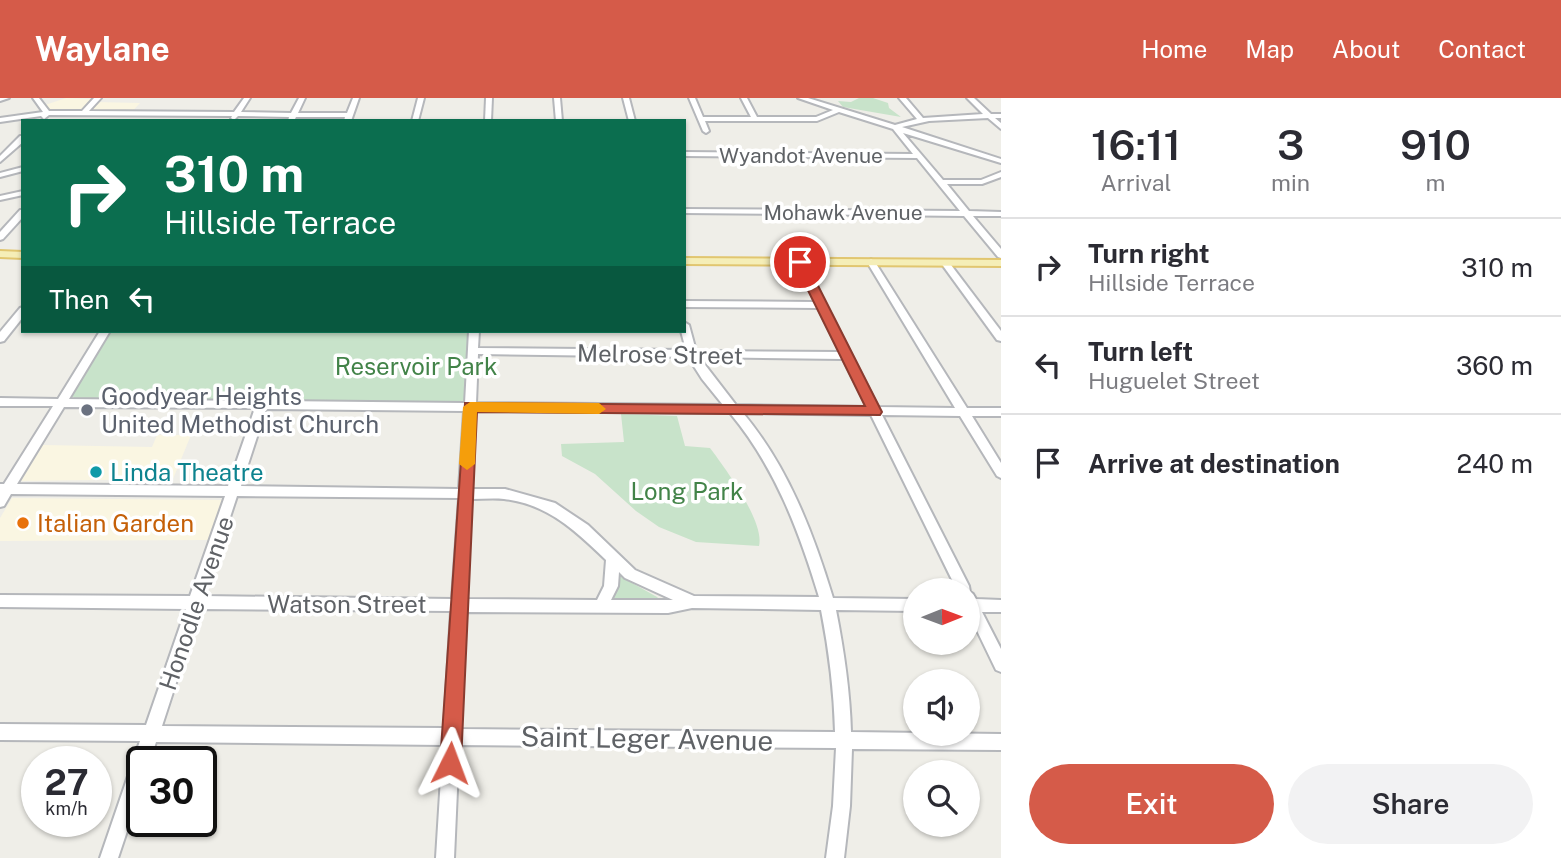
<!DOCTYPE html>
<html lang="en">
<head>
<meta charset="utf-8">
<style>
	:root { --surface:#fff; --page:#f2f2f3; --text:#2b2b33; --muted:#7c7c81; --line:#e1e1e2; --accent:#d55b49 }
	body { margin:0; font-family:"Public Sans",sans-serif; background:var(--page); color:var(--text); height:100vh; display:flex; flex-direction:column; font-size:26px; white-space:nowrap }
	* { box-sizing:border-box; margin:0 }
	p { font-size:23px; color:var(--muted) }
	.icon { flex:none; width:38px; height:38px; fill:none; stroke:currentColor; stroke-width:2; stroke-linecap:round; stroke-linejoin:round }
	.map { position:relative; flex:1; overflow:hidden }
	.drawer { display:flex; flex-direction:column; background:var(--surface); width:560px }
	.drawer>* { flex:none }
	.top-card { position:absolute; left:21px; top:21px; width:665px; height:214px; border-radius:0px; box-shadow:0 2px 5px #0004; background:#0b6e4f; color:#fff; overflow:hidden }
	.needle { width:46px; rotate:89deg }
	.fabs { position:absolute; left:903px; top:480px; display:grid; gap:14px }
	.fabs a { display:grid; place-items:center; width:77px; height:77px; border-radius:50%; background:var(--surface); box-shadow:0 2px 5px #0004; font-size:35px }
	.speed { position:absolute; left:21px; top:648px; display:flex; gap:14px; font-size:35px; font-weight:700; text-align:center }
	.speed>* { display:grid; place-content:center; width:91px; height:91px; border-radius:50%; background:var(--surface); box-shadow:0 2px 5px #0004; line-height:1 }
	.speed small { font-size:18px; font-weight:400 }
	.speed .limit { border:4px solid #111; border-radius:10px; background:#fff; color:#111 }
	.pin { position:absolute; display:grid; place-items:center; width:60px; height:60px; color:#fff; margin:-30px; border:4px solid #fff; border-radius:50%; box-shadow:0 2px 7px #0007 }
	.me { position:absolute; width:77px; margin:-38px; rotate:3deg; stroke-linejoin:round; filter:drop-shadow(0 0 5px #0008) }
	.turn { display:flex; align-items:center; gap:24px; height:147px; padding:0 28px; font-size:32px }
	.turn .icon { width:91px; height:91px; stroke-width:2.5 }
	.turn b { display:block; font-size:49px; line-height:60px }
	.then { display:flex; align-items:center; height:66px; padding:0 28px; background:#0003; gap:14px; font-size:26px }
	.eta { display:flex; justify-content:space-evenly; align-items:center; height:119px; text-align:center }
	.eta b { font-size:42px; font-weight:600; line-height:49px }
	.button { display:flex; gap:14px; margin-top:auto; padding:14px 28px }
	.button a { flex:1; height:80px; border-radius:42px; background:var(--accent); color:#fff; font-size:28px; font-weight:600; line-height:80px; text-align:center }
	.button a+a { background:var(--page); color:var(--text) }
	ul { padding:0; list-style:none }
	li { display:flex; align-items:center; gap:21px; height:98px; padding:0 28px; border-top:2px solid var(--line) }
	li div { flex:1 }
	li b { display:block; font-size:26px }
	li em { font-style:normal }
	header { display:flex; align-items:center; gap:42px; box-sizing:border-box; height:98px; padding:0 35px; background:var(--accent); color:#fff }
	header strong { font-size:33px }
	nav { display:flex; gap:38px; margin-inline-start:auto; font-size:24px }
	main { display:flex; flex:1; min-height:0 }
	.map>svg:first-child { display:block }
	.commercial { fill:#faf6e2 }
	.green { fill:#c8e3ca }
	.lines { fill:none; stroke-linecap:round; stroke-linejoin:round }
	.minor-casing { stroke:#b5b7bb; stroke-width:4 }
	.major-casing { stroke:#e1c670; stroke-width:4 }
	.minor { fill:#fff; fill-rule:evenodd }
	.major { fill:#f5eeb7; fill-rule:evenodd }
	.route { fill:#d55b49; stroke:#8a3b2f; stroke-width:2 }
	.slow { fill:#f59e0b }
	.worship-dot { fill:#6b7280; stroke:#fff; stroke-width:2.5 }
	.culture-dot { fill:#0f9aa8; stroke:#fff; stroke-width:2.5 }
	.food-dot { fill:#e8710a; stroke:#fff; stroke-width:2.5 }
	.labels { text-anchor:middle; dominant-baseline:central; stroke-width:7; stroke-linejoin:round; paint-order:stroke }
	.far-street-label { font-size:21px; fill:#5f6266; stroke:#fff }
	.street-label { font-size:24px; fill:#5f6266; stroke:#fff }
	.park-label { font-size:24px; fill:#428348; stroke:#fff }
	.worship-label { font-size:24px; fill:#5b616d; stroke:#fff; text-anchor:start }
	.culture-label { font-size:24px; fill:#0d838f; stroke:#fff; text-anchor:start }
	.food-label { font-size:24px; fill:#c56008; stroke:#fff; text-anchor:start }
	.near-street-label { font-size:28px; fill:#5f6266; stroke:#fff }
</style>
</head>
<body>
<header>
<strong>Waylane</strong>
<nav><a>Home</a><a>Map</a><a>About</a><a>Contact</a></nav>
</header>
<main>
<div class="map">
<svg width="1001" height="760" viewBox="0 0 1001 760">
	<rect width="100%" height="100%" fill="#efeee8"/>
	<g class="commercial">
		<polygon points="66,0 98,1 95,4 140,5 130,16 47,15 42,8"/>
		<polygon points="157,337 191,337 173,381 21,383 43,347 152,349"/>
		<polygon points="12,400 222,402 208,442 0,443 0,420"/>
	</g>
	<g class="green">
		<polygon points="859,0 873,0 888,5 889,10 901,19 843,9 838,3 851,4"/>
		<polygon points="110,233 471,233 467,301 459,305 74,300 71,297"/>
		<path d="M621,316L677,318L685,348L710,350C725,370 765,424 759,448L696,444L659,429L636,413L595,376L562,358L561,346L624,344Z"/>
		<polygon points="618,477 657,499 660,502 610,502"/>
	</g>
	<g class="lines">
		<g class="minor-casing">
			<g id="minor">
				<polygon points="0,0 9,0 0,3"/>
				<polygon points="33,0 39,0 49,13 82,13 94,0 101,0 89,13 234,14 244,0 250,0 241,14 291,15 299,0 305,0 298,15 347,15 353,0 359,0 351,23 344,23 345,19 296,19 294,23 288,23 289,19 238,18 234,22 231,20 232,18 49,17 44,21 41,18 0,24 0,20 43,14"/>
				<polygon points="418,0 424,0 418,23 412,23"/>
				<polygon points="486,0 492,0 491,23 485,23"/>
				<polygon points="554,0 560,0 562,23 556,23"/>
				<polygon points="623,0 629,0 635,23 629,23"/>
				<polygon points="689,0 695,0 703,19 751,19 741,0 747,0 757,19 816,19 833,12 798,0 808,0 895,27 917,21 899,0 906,0 923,20 983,16 967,0 974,0 991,16 1001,16 1001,20 995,20 1001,25 1001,31 988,20 929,23 902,29 1001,61 1001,65 903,35 943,82 981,82 1001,74 1001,79 982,86 947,86 969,113 1001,114 1001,118 973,118 1001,151 1001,160 998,159 964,118 684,115 684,111 960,113 917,60 684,58 684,54 913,56 893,31 839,14 817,23 705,23 709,33 706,35 703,33"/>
				<polygon points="20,38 23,38 23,44 0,64 0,58"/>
				<polygon points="23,69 23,73 0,79 0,75"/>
				<polygon points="23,93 23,97 0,102 0,98"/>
				<polygon points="20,112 23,112 23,119 3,141 0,142 0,134"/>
				<path d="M800,161L804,164L878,309L955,310L867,164L871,161L875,164L967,310H1001V318H972L1001,365V380L997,378L960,318L882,317L969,488L970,494L973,496L976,501L1001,502V514H982L1001,551V574L996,572L968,514V492H957L871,317L743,315C788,369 813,434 833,500L915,501V513L836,512C844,553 850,593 851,634L1001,636V652L852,651L850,708L844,760H826L833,708L836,650L459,647L454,760H436L443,647L156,644L150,663H142V688L118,760H100L140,643L0,642V626L146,627L186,511L0,509V497L190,498L225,398L11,396L4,408L0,409V386H4L53,308H0V300L58,301L100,233H110L69,301L465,305L469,233H479L478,250L686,252L681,233H684V224L689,227L696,253L840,254L818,210L684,209V203L815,204L796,164ZM478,256L688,259L702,281L723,307L476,305ZM699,259L843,261L867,309L736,307ZM64,309L255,310L228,388L17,386ZM266,311L464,313L459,391L241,388ZM475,313L730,315C775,369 799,433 819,499L694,498L635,472L588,427L555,405L505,391H472ZM237,398L459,400L452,501L204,498ZM471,401C482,401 494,400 504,401C548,406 576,433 606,462L604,488L597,502L466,501ZM619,474L625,480L673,502H611L618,488ZM692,510L821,512C829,553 834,593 835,634L460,631L466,514L668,515ZM200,511L451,513L444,630L162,628Z"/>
				<polygon points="945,162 948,163 1001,233 1001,243 997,242 941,165"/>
				<polygon points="23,209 23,219 4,243 0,244 0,234 20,210"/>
			</g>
		</g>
		<g class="major-casing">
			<g id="major">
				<polygon points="0,153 23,154 23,160 0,159"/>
				<polygon points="684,160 1001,162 1001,168 684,166"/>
			</g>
		</g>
		<use href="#minor" class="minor"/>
		<use href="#major" class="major"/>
	</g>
	<polygon class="route" points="796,162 806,164 882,314 880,317 477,314 461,665 458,673 450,676 443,673 440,665 465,305 865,308 794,164"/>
	<polygon class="slow" points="470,304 599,305 606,311 599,316 477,314 475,366 467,372 459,366 463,309"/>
	<circle class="worship-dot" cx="87" cy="312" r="7"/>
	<circle class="culture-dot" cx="96" cy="374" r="7"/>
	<circle class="food-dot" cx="23" cy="425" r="7"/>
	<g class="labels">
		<g class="far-street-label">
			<text x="801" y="57">Wyandot Avenue</text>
			<text x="843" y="114">Mohawk Avenue</text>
		</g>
		<g class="street-label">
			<text transform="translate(660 256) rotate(1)">Melrose Street</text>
			<text transform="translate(196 505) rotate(-71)">Honodle Avenue</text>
			<text x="347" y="506">Watson Street</text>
		</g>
		<g class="park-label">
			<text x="416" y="268">Reservoir Park</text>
			<text x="687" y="393">Long Park</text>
		</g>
		<g class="worship-label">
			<text x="101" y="298">Goodyear Heights<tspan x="101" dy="28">United Methodist Church</tspan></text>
		</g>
		<g class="culture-label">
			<text x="110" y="374">Linda Theatre</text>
		</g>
		<g class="food-label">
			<text x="37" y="425">Italian Garden</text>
		</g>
		<g class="near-street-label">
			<text transform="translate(647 640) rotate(1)">Saint Leger Avenue</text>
		</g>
	</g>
</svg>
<div class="fabs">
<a><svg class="needle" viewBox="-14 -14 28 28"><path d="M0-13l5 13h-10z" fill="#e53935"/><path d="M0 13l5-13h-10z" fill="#7c7c81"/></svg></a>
<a><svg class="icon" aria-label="sound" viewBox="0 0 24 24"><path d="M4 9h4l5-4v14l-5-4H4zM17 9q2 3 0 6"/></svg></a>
<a><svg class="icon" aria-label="search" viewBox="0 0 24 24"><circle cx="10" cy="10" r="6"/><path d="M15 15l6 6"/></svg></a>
</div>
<div class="speed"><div>27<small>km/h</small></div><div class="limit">30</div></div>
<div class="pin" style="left:800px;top:164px;background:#d93025"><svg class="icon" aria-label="arrive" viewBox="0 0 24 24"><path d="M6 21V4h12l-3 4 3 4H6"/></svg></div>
<svg class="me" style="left:450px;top:665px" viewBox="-20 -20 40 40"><path d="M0-17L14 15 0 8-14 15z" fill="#d55b49" stroke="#fff" stroke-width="4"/></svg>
<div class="top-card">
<div class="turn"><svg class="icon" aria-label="right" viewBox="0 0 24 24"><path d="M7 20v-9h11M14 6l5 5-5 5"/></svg><div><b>310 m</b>Hillside Terrace</div></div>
<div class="then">Then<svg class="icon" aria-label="left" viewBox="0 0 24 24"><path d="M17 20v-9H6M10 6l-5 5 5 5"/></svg></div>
</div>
</div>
<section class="drawer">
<div class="eta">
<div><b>16:11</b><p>Arrival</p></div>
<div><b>3</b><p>min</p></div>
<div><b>910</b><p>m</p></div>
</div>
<ul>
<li><svg class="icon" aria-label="right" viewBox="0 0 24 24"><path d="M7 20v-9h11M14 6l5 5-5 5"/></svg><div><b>Turn right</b><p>Hillside Terrace</p></div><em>310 m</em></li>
<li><svg class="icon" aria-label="left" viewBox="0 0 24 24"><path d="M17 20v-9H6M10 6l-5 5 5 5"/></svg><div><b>Turn left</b><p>Huguelet Street</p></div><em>360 m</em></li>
<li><svg class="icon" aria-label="arrive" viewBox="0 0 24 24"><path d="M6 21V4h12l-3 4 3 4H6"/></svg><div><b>Arrive at destination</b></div><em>240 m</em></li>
</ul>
<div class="button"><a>Exit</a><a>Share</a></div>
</section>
</main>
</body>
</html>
